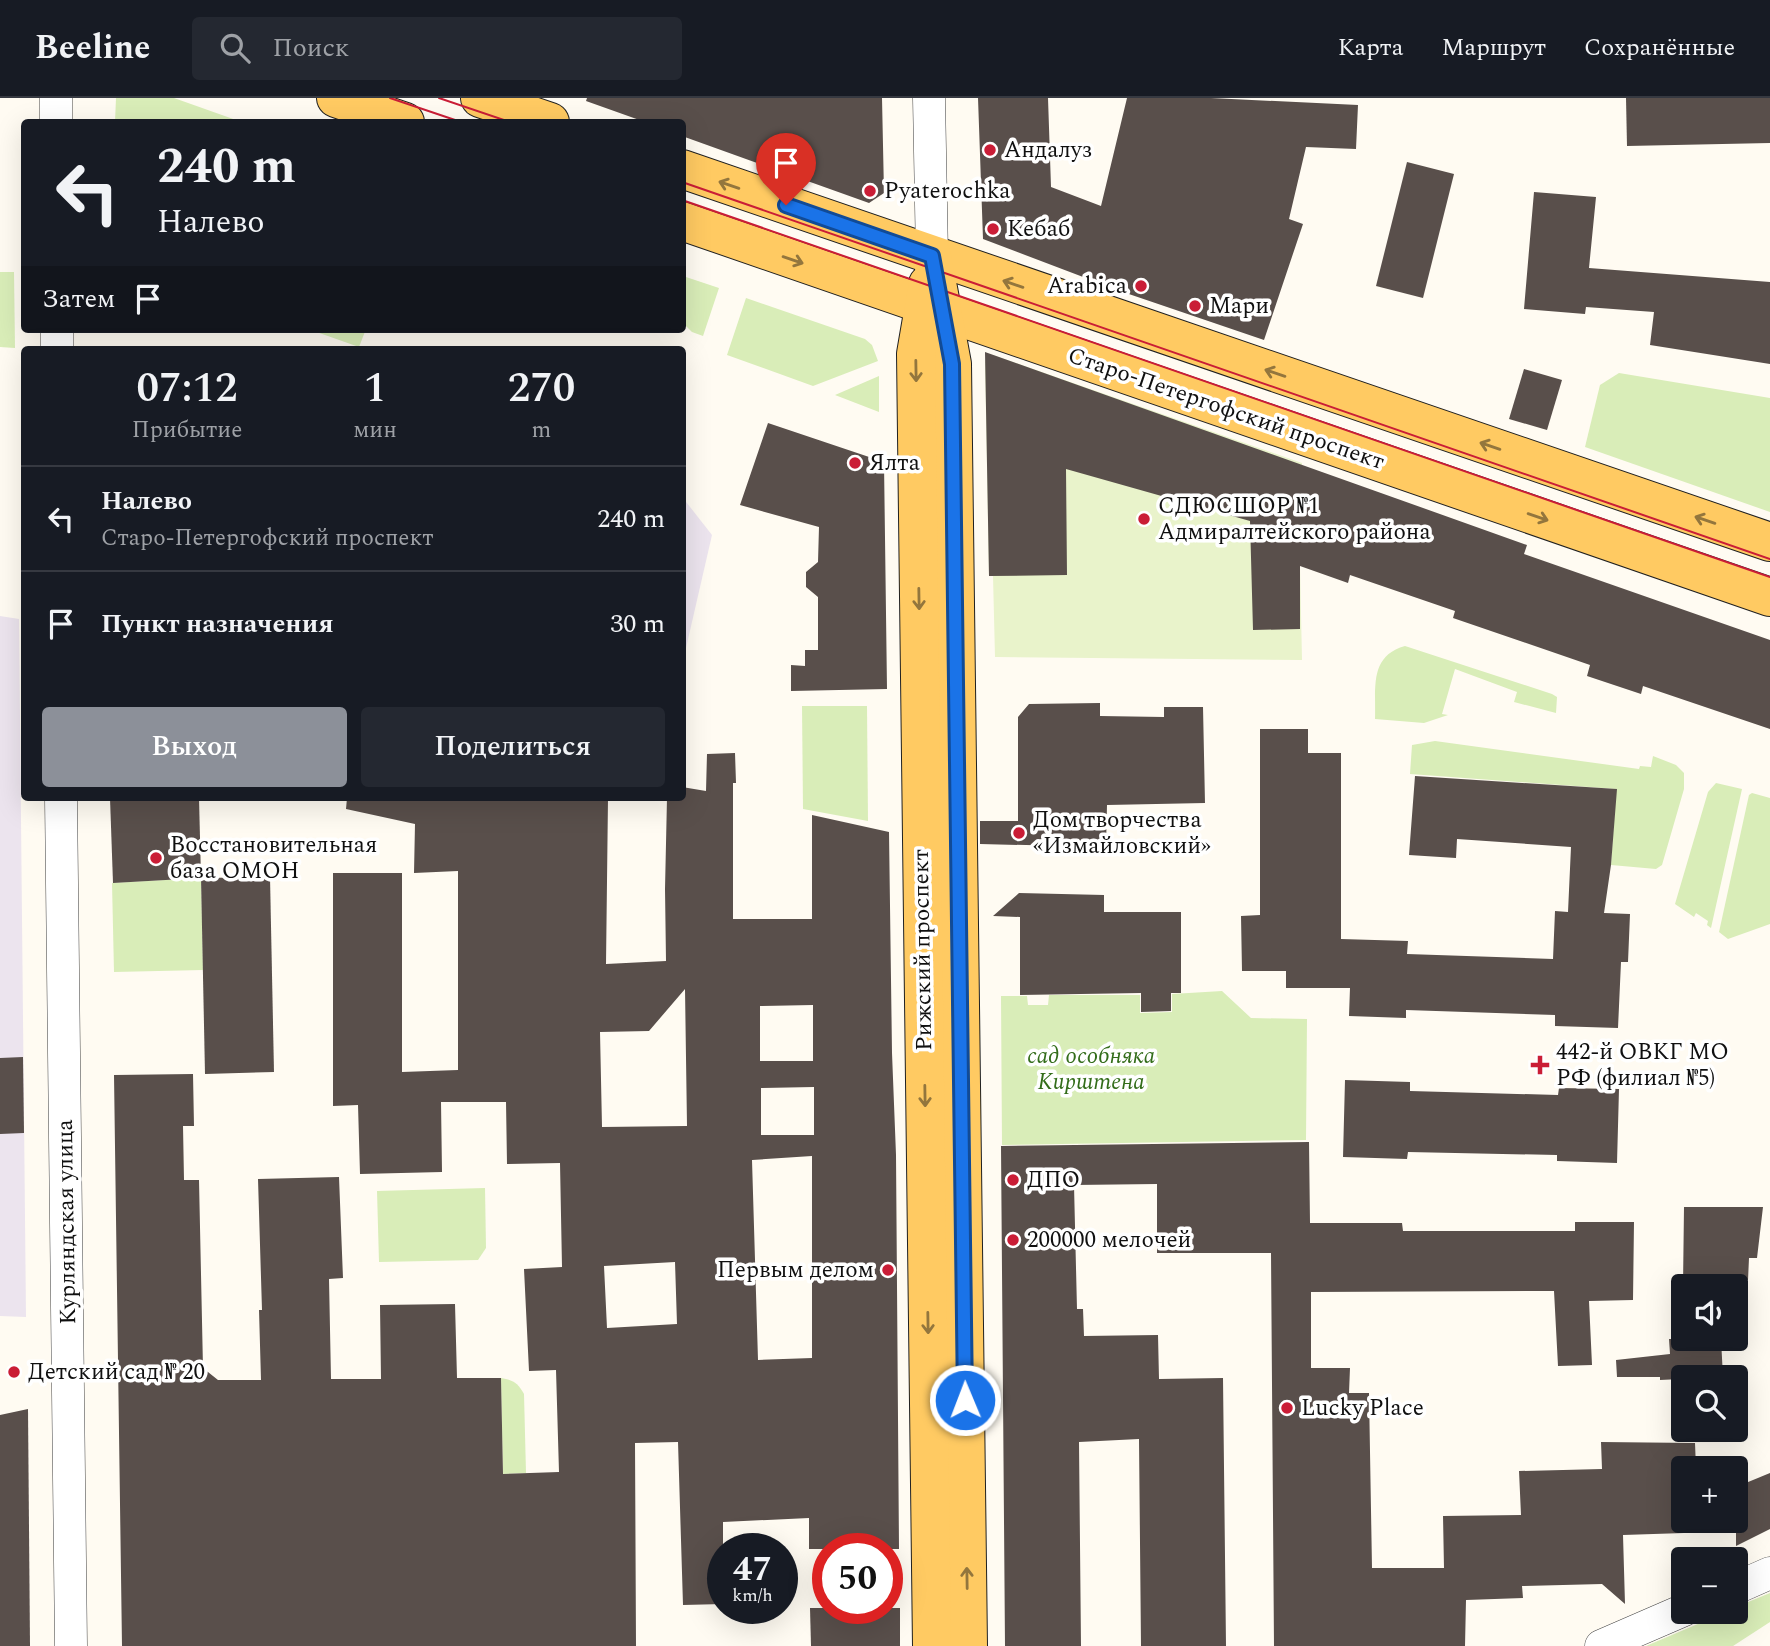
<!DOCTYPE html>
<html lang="ru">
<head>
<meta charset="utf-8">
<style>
	:root { --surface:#171b24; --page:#242831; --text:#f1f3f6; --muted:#9ea1a6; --line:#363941; --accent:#8c9099 }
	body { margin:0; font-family:Spectral,serif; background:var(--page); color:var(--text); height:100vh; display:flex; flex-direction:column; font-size:26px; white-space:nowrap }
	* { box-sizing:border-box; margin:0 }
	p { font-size:23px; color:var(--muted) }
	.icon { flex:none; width:38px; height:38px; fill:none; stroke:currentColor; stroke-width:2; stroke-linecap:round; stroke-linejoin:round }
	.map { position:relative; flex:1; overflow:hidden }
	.drawer { position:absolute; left:21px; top:248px; width:665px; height:455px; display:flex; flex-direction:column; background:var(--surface); border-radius:7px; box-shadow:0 7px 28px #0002 }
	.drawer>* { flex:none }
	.guide { position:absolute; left:21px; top:21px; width:665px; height:214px; border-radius:7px; box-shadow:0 7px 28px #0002; background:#171b24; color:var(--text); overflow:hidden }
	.fabs { position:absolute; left:1671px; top:1176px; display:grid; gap:14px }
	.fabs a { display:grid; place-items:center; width:77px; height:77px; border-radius:7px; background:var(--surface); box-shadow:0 7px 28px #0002; font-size:35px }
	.speed { position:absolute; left:707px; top:1435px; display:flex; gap:14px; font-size:35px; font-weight:700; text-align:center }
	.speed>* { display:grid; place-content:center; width:91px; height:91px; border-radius:50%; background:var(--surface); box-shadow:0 7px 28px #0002; line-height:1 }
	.speed small { font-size:18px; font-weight:400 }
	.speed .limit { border:10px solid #d22; background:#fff; color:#111 }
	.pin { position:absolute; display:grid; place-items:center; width:60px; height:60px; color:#fff; margin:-72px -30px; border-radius:50% 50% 50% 0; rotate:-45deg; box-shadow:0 0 7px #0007 }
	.pin .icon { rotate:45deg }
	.me { position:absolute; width:77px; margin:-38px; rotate:359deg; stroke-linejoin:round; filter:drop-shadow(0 0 5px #0008) }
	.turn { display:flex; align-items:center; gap:24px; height:147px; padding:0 21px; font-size:32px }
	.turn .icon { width:91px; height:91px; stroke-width:2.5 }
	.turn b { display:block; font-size:49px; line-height:60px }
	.then { display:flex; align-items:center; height:66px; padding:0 21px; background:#0003; gap:14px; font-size:26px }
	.eta { display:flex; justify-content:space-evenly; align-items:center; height:119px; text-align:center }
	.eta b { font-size:42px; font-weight:600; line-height:49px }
	.button { display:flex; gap:14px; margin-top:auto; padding:14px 21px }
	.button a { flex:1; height:80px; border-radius:7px; background:var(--accent); color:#fff; font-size:28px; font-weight:600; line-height:80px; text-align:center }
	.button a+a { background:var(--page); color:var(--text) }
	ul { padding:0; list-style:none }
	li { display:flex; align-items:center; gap:21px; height:105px; padding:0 21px; border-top:2px solid var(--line) }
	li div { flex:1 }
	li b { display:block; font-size:26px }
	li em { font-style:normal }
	header { display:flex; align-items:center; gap:42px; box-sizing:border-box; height:98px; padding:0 35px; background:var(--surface); border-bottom:2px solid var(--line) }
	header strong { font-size:33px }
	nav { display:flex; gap:38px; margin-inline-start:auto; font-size:24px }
	.search { width:490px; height:63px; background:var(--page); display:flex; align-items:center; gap:18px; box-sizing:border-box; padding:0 24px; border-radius:7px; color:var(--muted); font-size:26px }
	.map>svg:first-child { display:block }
	.industrial { fill:#ece4ee }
	.green { fill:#d9edb8 }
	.pitch { fill:#e9f3cb }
	.building { fill:#594f4b; fill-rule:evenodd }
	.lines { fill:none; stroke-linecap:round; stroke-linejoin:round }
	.minor-casing { stroke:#434343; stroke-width:33 }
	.major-casing { stroke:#212121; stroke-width:40 }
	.minor { stroke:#fff; stroke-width:32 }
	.major { stroke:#ffca62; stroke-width:38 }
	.tram { stroke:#ca1d36; stroke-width:2 }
	.oneway { stroke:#93763d }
	.route-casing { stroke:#114b97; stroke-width:18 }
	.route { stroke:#1a73e8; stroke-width:12 }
	.poi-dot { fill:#ca1d36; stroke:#fff; stroke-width:2.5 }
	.labels { text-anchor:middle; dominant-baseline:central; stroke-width:7; stroke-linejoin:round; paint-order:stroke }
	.poi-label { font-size:23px; fill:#101010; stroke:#fff; text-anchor:start }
	.street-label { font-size:23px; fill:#101010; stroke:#fff }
	.park-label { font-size:23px; font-style:italic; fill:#336d1a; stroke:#fff }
</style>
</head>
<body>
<header>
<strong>Beeline</strong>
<div class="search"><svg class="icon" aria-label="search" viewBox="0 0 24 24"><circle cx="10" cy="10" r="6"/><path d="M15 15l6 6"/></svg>Поиск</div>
<nav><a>Карта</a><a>Маршрут</a><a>Сохранённые</a></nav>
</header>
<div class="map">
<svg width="1770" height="1548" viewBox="0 0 1770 1548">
	<rect width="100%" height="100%" fill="#fffbf2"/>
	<g class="industrial">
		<polygon points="683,400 712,437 683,563"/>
		<polygon points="0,518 19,521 26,1219 0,1218"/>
	</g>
	<g class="green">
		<polygon points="116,0 174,0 236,22 235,24 115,24"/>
		<polygon points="0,174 14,174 15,250 0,249"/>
		<polygon points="683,178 719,190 703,238 692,234 683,225 684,200 683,199"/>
		<polygon points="746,200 865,241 872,247 878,263 813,288 727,257"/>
		<polygon points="308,231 366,231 359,249"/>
		<polygon points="1619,275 1770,300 1770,414 1585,349 1600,287"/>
		<polygon points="879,278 879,314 835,297"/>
		<path d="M1405,548L1552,596L1557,599L1556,615L1514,604L1517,594L1455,571L1442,616L1448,617L1424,625L1375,621C1376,590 1369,558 1405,548Z"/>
		<polygon points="802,608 867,608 868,723 803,711"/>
		<polygon points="1435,643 1639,671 1640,668 1651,669 1653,658 1676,667 1684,675 1684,691 1662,767 1656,771 1611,767 1616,691 1410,676 1412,647"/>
		<polygon points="1716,685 1742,691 1711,830 1707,827 1708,823 1696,815 1694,819 1675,806 1708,694"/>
		<polygon points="1752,695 1770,700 1770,826 1728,841 1719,834 1749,697"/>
		<polygon points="201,780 203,872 114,874 112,785"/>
		<polygon points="1222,893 1251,920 1307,921 1306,1042 1002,1047 1001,898 1027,898 1028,907 1048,907 1049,897 1140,897 1140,915 1172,914 1172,896"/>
		<polygon points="485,1090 486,1150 478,1162 379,1164 377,1093"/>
		<path d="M501,1280C513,1282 518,1285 524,1296L526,1375L503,1376Z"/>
		<polygon points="1770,1495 1770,1524 1733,1548 1646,1548 1726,1514 1736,1514 1736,1509"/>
	</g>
	<polygon class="pitch" points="993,257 1302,365 1300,468 1302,562 995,559 993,478 989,478 985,264"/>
	<g class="building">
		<polygon points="587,0 882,0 884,95 869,105 682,38 682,24 645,24 586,3"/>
		<polygon points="978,0 1048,0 1051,89 1101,108 1127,0 1211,0 1358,7 1356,51 1306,49 1289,121 1303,126 1264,242 1120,193 983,141"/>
		<polygon points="1626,0 1770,0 1770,45 1627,48"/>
		<polygon points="1407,64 1454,76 1423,200 1376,188"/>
		<polygon points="1534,94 1596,99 1589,170 1770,184 1770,266 1650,247 1654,214 1586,209 1585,216 1524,211"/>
		<polygon points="985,254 1527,447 1524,456 1770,542 1770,631 1643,588 1641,596 1587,578 1590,567 1453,520 1455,513 1350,477 1348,485 1300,468 1300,531 1253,532 1250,423 1066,371 1067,477 989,478"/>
		<polygon points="1524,271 1562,282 1547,332 1509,321"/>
		<polygon points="768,325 884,364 887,591 791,593 791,567 805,568 805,552 818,552 818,499 806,489 806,474 818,464 819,429 740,407"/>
		<polygon points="1100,605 1100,618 1164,619 1164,609 1203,609 1205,705 1107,707 1106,749 980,746 980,723 1018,723 1018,619 1029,606"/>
		<polygon points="1260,631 1308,631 1308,655 1341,655 1341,841 1408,843 1407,856 1553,861 1555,813 1568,814 1571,749 1457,741 1456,760 1409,757 1415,678 1617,691 1611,767 1604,815 1630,816 1628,864 1621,864 1618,930 1555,928 1555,917 1406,912 1406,920 1349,918 1350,890 1286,890 1286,873 1242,873 1241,818 1260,817"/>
		<path d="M735,655L736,685H733V821H812V717L889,734L892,955L896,1057L899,1451H809V1420L723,1424V1506L683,1507L678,1344L635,1345L636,1548H122L114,977L193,976L194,1028H183L184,1082H199L203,1270L218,1282H261L259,1212H262L258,1081L339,1079L343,1180L329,1181L331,1281H381L380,1207L455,1206L457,1280H501L503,1376L559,1374L556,1272L529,1273L524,1171L562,1169L560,1065L507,1066L506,1004H441L442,1074L360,1076L358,1007L333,1008V775H402V974L458,972V773L414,775L415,726L346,711L347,700H608L606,866L666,863L665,791L667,700H682V689L706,693L707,656ZM685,891L687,1028L602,1029L600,934L649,933ZM813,907V963H760V908ZM814,989V1037H761V990ZM812,1058V1260L758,1262L752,1062ZM675,1164L677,1226L607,1230L604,1168Z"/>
		<polygon points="110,700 199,700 201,780 113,785"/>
		<polygon points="270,779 274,974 205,976 201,780"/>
		<polygon points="1019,795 1104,797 1104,814 1181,814 1181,895 1171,895 1171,913 1141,914 1141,895 1020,897 1020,819 993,818"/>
		<polygon points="23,959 24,1035 0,1036 0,960"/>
		<polygon points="1345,982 1410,984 1410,993 1558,997 1559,990 1619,991 1617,1065 1557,1063 1557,1057 1408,1054 1407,1061 1343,1059"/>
		<polygon points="1309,1044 1310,1125 1402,1125 1403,1133 1575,1133 1575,1124 1634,1124 1633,1202 1589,1203 1592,1267 1558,1268 1554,1193 1311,1194 1311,1270 1350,1270 1349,1295 1369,1295 1372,1470 1444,1470 1443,1418 1521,1417 1519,1373 1602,1371 1601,1344 1695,1345 1696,1370 1684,1370 1684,1435 1623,1437 1625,1506 1602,1486 1522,1488 1523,1500 1466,1502 1465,1548 1274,1548 1271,1155 1157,1155 1157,1086 1074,1087 1077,1211 1083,1211 1084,1238 1158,1237 1159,1281 1223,1280 1226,1548 1141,1548 1139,1341 1079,1344 1081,1548 1005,1548 1001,1048"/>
		<polygon points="1684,1109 1763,1109 1757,1160 1749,1160 1748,1182 1712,1181 1711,1188 1683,1188"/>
		<polygon points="1669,1241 1721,1241 1723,1279 1660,1282 1660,1279 1617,1279 1616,1262 1670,1256"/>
		<polygon points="28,1311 30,1548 0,1548 0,1317"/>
		<polygon points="1770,1375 1770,1431 1736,1448 1736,1389"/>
		<polygon points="810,1510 900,1510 900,1548 811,1548"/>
	</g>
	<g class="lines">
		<g class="minor-casing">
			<g id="minor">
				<polyline points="56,0 56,24"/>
				<polyline points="929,0 932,158"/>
				<polyline points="57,231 57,252"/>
				<polyline points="61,700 71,1548"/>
				<polyline points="1736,1490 1770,1475"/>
				<polyline points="1601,1548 1684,1512"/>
			</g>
		</g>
		<g class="major-casing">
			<g id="major">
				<polyline points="336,0 405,24"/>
				<polyline points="480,0 550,24"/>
				<polyline points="682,71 1770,444"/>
				<polyline points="682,123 1770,499"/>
				<polyline points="932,158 952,266 968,1548"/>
				<polyline points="928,186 916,256 932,1548"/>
			</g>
		</g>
		<use href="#minor" class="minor"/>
		<use href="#major" class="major"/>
		<g class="tram">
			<polyline points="390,0 461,24"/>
			<polyline points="439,0 510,24"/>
			<polyline points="682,84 1770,461"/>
			<polyline points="682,102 1770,479"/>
		</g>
	</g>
	<defs><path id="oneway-shaft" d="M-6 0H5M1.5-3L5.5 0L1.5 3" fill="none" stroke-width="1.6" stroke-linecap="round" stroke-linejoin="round" transform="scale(1.75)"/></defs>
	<g class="oneway">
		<use href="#oneway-shaft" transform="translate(729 87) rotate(-161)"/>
		<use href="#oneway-shaft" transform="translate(793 162) rotate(19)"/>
		<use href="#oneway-shaft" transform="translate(1013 186) rotate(-161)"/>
		<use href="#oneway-shaft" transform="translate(916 273) rotate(89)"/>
		<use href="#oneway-shaft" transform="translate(1275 275) rotate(-161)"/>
		<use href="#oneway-shaft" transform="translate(1490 348) rotate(-161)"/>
		<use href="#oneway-shaft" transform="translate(1538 419) rotate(19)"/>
		<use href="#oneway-shaft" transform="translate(1705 422) rotate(-161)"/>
		<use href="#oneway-shaft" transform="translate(919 501) rotate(89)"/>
		<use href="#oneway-shaft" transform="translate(925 998) rotate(89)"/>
		<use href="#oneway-shaft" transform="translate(928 1225) rotate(89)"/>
		<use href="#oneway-shaft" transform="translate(967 1480) rotate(-91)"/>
	</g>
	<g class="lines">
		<g class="route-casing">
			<polyline id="route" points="786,107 932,158 952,266 965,1302"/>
		</g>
		<use href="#route" class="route"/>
	</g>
	<g class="poi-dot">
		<circle cx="990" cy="52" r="7"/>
		<circle cx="870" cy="93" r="7"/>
		<circle cx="993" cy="131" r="7"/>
		<circle cx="1141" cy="188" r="7"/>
		<circle cx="1195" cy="208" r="7"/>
		<circle cx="855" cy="365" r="7"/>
		<circle cx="1144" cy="421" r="7"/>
		<circle cx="1019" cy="735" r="7"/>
		<circle cx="156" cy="760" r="7"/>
		<path d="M1536.5 956.5h7v7h7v7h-7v7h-7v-7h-7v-7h7z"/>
		<circle cx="1013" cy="1082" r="7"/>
		<circle cx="1013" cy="1142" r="7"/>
		<circle cx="888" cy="1172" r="7"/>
		<circle cx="14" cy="1274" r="7"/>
		<circle cx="1287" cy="1310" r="7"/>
	</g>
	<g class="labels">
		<g class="poi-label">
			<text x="1004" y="52">Андалуз</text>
			<text x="884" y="93">Pyaterochka</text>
			<text x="1007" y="131">Кебаб</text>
			<text x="1127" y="188" text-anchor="end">Arabica</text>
			<text x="1209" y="208">Мари</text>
			<text x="869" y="365">Ялта</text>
			<text x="1158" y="408">СДЮСШОР №1<tspan x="1158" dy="26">Адмиралтейского района</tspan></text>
			<text x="1033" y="722">Дом творчества<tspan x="1033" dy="26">«Измайловский»</tspan></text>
			<text x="170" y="747">Восстановительная<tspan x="170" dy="26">база ОМОН</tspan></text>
			<text x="1556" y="954">442-й ОВКГ МО<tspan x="1556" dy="26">РФ (филиал №5)</tspan></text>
			<text x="1027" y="1082">ДПО</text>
			<text x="1027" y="1142">200000 мелочей</text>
			<text x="874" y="1172" text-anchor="end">Первым делом</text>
			<text x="28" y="1274">Детский сад № 20</text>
			<text x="1301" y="1310">Lucky Place</text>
		</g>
		<g class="street-label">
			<text transform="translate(1226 311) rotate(19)">Старо-Петергофский проспект</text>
			<text transform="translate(923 852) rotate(-91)">Рижский проспект</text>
			<text transform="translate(67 1124) rotate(-91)">Курляндская улица</text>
		</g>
		<g class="park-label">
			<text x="1091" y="958">сад особняка<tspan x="1091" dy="26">Кирштена</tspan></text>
		</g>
	</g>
</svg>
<div class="fabs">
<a><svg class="icon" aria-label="sound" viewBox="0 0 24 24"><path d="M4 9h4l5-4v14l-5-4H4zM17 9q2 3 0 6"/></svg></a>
<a><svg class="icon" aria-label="search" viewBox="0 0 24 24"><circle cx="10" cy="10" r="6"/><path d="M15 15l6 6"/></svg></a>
<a>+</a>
<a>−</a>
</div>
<div class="speed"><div>47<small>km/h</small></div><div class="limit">50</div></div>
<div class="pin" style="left:786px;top:107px;background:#d93025"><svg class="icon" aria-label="arrive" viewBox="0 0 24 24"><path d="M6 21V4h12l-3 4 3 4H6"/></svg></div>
<svg class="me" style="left:965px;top:1302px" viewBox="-20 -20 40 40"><circle r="17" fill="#1a73e8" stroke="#fff" stroke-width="3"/><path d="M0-11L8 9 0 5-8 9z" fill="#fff"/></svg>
<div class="guide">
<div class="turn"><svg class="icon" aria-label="left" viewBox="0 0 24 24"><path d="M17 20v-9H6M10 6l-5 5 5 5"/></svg><div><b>240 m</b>Налево</div></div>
<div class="then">Затем<svg class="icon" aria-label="arrive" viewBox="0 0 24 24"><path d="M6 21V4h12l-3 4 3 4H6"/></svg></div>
</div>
<section class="drawer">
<div class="eta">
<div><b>07:12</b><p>Прибытие</p></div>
<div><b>1</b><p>мин</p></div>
<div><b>270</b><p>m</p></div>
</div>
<ul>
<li><svg class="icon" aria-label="left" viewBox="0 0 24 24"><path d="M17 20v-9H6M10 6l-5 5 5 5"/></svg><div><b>Налево</b><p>Старо-Петергофский проспект</p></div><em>240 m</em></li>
<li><svg class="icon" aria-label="arrive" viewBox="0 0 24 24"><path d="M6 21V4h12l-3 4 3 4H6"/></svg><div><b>Пункт назначения</b></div><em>30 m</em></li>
</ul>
<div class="button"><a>Выход</a><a>Поделиться</a></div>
</section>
</div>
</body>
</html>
